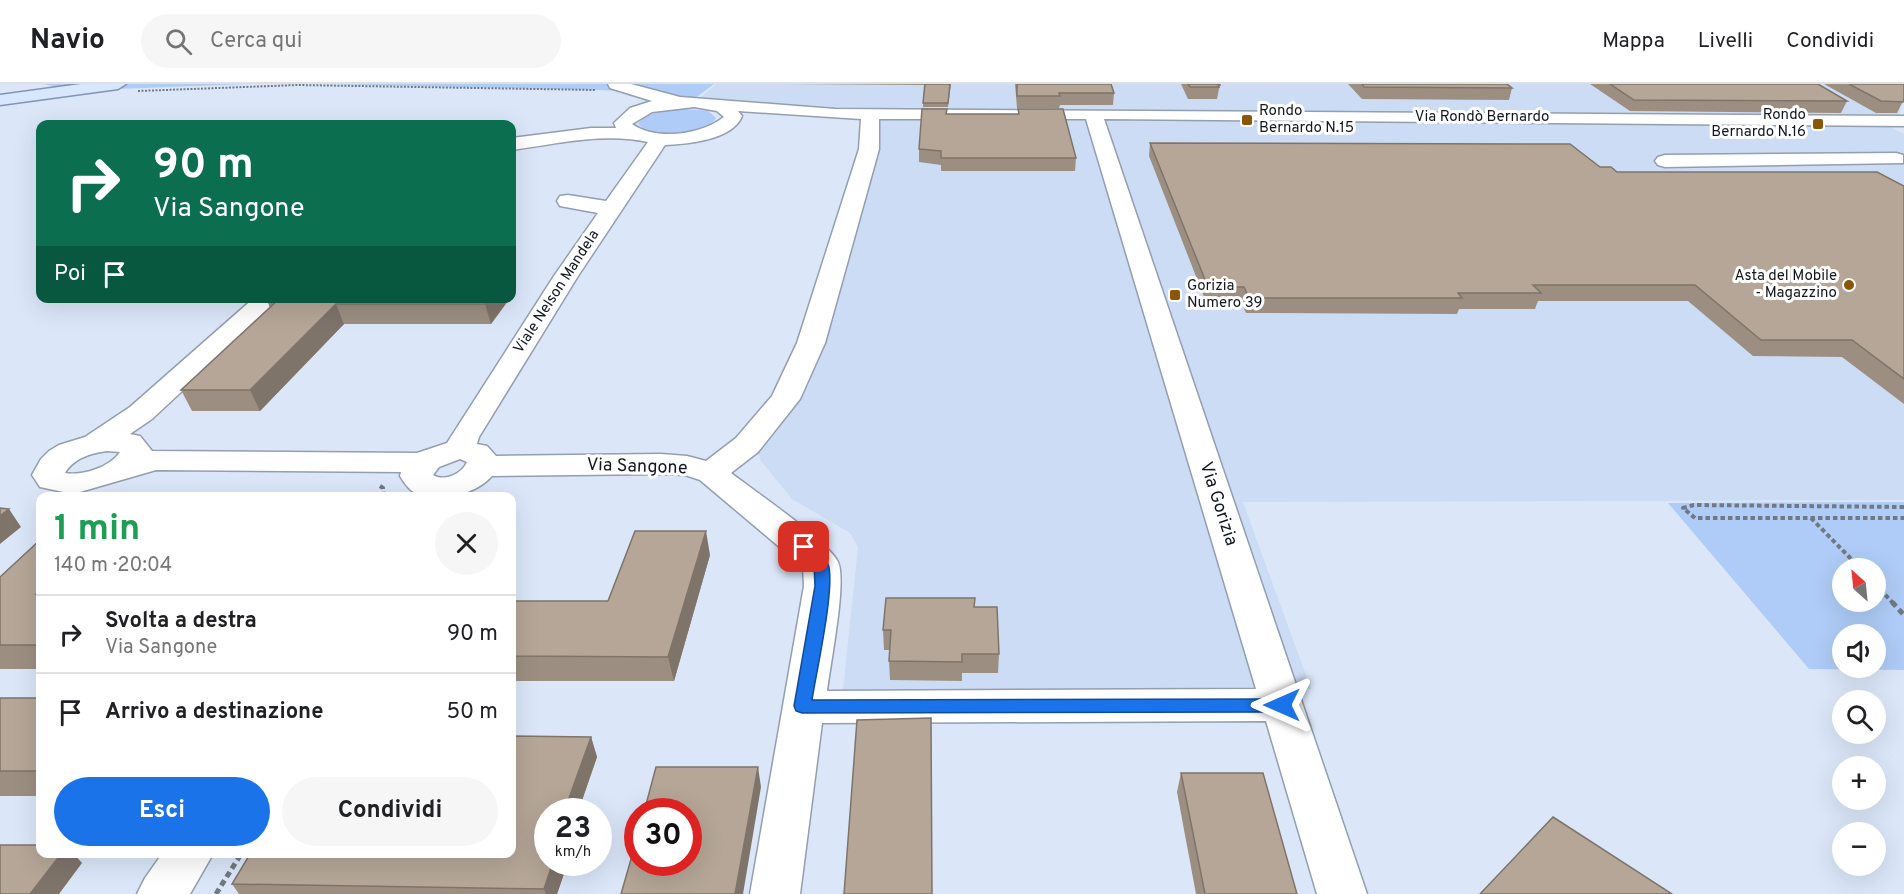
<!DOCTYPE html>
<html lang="it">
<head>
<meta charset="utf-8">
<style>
	:root { --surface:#fff; --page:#f6f6f6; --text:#202124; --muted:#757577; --line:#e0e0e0; --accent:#1a73e8 }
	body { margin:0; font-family:Overpass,sans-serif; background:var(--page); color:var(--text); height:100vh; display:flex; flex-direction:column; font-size:22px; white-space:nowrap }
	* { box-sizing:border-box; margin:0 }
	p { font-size:20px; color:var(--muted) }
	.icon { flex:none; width:33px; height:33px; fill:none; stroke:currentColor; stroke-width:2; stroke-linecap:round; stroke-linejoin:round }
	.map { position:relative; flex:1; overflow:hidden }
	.drawer { position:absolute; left:36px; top:408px; width:480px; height:366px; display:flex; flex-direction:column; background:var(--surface); border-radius:12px; box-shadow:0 6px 24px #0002 }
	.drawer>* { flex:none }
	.guide { position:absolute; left:36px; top:36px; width:480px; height:183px; border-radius:12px; box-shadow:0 6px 24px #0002; background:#0b6e4f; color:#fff; overflow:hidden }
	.needle { width:39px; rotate:333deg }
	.fabs { position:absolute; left:1832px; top:474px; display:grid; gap:12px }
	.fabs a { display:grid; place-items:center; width:54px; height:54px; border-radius:50%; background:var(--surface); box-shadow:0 6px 24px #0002; font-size:30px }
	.speed { position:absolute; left:534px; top:714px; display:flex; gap:12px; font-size:30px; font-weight:700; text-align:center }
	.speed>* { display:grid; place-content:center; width:78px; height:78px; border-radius:50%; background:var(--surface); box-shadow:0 6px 24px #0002; line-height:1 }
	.speed small { font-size:15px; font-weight:400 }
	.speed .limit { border:9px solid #d22; background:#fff; color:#111 }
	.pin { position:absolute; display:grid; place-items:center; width:51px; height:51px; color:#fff; margin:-26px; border-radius:12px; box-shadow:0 3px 9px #0006 }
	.me { position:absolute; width:66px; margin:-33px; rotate:270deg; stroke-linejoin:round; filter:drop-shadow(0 0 4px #0008) }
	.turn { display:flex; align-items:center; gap:21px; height:126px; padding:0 18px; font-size:27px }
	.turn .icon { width:78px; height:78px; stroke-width:2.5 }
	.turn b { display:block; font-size:42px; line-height:51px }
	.then { display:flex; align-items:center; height:57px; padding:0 18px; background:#0003; gap:12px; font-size:22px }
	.round { display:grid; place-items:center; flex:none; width:63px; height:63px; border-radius:32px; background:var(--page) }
	.head { display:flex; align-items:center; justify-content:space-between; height:102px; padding:0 18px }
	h1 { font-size:36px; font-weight:700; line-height:45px; color:#1e9e55 }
	.action { display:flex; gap:12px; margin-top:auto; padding:12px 18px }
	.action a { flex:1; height:69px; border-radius:36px; background:var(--accent); color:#fff; font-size:24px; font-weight:700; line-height:69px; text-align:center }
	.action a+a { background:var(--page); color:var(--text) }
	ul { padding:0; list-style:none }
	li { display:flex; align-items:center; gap:18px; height:78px; padding:0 18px; border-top:2px solid var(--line) }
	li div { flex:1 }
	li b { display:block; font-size:22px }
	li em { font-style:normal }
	header { display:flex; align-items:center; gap:36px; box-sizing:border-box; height:84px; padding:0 30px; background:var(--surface); border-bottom:2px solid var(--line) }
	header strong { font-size:28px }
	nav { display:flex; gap:33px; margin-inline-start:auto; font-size:21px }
	.search { width:420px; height:54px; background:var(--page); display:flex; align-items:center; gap:15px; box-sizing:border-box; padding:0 21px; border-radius:33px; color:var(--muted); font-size:22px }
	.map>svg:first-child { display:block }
	.built { fill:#cbdcf4 }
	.green { fill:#aeccf7; fill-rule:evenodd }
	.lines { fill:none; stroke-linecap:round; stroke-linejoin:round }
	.minor-casing { stroke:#939eaf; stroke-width:3 }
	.major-casing { stroke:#8294af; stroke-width:3 }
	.path-far2 { stroke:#707883; stroke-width:2; stroke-dasharray:2 1.5; stroke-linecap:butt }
	.path-far1 { stroke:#707883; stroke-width:4; stroke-dasharray:4.5 3; stroke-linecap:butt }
	.path { stroke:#707883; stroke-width:5; stroke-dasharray:6 4; stroke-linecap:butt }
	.minor { fill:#fff; fill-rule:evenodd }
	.major { fill:#d7e7fe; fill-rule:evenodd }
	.wall { fill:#9c8f82 }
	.shaded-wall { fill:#7f746a }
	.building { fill:#b5a697; stroke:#7f746a; stroke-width:1.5 }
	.route { fill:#1a73e8; stroke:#114b97; stroke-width:1.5 }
	.poi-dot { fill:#8b5605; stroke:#fff; stroke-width:2 }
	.labels { text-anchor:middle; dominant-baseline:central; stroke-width:6; stroke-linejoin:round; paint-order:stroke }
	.far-poi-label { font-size:15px; fill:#13171d; stroke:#fff; text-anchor:start }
	.far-street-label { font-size:15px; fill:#13171d; stroke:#fff }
	.street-label { font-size:18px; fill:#13171d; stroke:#fff }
</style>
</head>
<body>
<header>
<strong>Navio</strong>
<div class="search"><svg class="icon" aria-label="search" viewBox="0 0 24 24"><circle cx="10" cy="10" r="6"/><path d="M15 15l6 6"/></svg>Cerca qui</div>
<nav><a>Mappa</a><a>Livelli</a><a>Condividi</a></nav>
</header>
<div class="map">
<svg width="1904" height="810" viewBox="0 0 1904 810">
	<rect width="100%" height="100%" fill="#dbe7f9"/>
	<polygon class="built" points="716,0 1904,0 1904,15 1897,35 1889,42 1904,50 1904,416 1243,418 1311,605 843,606 858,463 850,449 792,415 761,377 757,365 779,328 872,26 834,27 698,16"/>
	<g class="green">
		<polygon points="43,0 250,0 91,6 50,5 53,2"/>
		<polygon points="323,0 714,0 694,15 646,8 598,6"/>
		<path d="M675,24L708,27L716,34C705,51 651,55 638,40L644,32Z"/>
		<path d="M1904,418V586L1809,585L1668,419ZM1842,484H1875V518H1842ZM1842,550H1875V584H1842Z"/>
	</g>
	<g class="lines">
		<g class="minor-casing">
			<g id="minor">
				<path d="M608,0H631L680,13L835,25L1904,32V42L1104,35L1367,810H1317L1266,637L822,639L800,810H750L804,502L803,483L700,396L685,391L661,390L492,392C475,411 436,421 412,407C407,403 403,397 400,392L401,388L156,386L73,410L40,403L32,391L41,375L49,367L59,361L85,353L130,323L254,214H282L152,335L130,350L140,352L152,367L417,369L447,359L554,192L598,129L560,122L557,117L560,112L568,111L606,117L648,58C605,48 555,60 512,66V54L591,44H616L614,39L630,24L652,17L610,4ZM694,23L717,27L724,33C701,51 656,57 632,40L652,28ZM738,27L861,35L859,65L797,259L772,312L736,354L706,377L687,372L661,370L496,372L487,362L477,360L479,353L578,192L665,61C687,60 733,56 742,32ZM879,35H1086L1256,605L827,607C830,581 847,498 838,478C828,457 753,406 731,389L758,368L800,315L825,259L879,65ZM107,367L120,368C110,383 83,392 65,389C74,374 91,369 107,367ZM460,375L467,378C462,390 444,398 433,391L439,383Z"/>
				<polygon points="1896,69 1903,71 1903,79 1665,83 1658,81 1655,77 1658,73 1665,71"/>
				<polygon points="162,770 213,770 190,810 137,810 145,794"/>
			</g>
		</g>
		<g class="major-casing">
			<polygon id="major" points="81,0 126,0 118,5 0,21 0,11"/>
		</g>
		<polyline class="path-far2" points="138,7 298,1 595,6"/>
		<g class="path-far1">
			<polyline points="380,402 383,404 384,412"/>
			<polyline points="1904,423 1694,421 1683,424 1695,434 1904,434"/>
			<polyline points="1811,434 1860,484"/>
			<polyline points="1875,500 1893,519"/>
		</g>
		<g class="path">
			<polyline points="1892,518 1904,531"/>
			<polyline points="216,810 241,770"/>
		</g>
		<use href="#minor" class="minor"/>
		<use href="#major" class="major"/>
	</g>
	<g class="wall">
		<polygon points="789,0 951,0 948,23 923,23 924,1"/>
		<polygon points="1015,0 1111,0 1114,9 1113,21 1060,21 1059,24 1017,24"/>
		<polygon points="1181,0 1220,0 1217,15 1188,15"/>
		<polygon points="1348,0 1507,0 1512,4 1509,16 1362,15"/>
		<polygon points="1590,0 1818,0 1847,17 1841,29 1630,27"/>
		<polygon points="1824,0 1904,0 1904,15 1897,29 1876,29"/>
		<polygon points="947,25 947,30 1018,30 1018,25 1076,74 1075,87 941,87 941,81 919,78 919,65"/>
		<polygon points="1150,59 1600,83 1617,88 1904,102 1904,320 1842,273 1753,272 1688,217 1538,217 1535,225 1459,225 1457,230 1246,229 1241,218 1206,218 1149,72"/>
		<polygon points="266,214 510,214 491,240 344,240 260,327 192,327 181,306 270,224"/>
		<polygon points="40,456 40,585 0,585 0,493"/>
		<polygon points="710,471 674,597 512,597 512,517 608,517"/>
		<polygon points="974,523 999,570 998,589 962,589 962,597 890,596 889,577 890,566 884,566 883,546"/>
		<rect x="0" y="614" width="40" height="98"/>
		<polygon points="591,653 597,673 578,728 548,728 548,778 568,778 557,810 239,810 232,800"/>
		<polygon points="1181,689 1297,810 1196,810 1177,708"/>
	</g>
	<g class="shaded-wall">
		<polygon points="489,214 510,214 491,240 485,220"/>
		<polygon points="336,220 344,240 260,327 250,306"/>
		<polygon points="9,425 21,443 0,460 0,432"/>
		<polygon points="706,447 710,471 674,597 668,573"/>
		<polygon points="591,653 597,673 578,728 564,728"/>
		<polygon points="758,683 761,703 743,810 735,810"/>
		<polygon points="61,770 74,770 82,779 59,810 30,810"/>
		<polygon points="553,778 568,778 557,810 546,810 544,805"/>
	</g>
	<g class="building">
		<polygon points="925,0 950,0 948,19 923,19"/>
		<polygon points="1017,0 1111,0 1114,9 1059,9 1060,12 1017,12"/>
		<polygon points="1188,0 1220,0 1220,1 1218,1 1219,3 1190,3"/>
		<polygon points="1362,0 1507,0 1512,4 1364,3"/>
		<polygon points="1610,0 1818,0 1847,17 1634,16"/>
		<polygon points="1849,0 1904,0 1904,15 1903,18 1881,17"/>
		<polygon points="922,25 947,25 946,30 1019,30 1018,25 1063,25 1076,74 941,74 941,67 919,65"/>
		<polygon points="1150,59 1570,60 1600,83 1611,83 1617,88 1877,88 1904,102 1904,295 1852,256 1761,256 1695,201 1533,201 1541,209 1458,209 1462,214 1249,214 1244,203 1208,203"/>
		<polygon points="280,214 489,214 485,220 336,220 250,306 181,306"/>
		<polygon points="0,424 9,425 0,432"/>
		<polygon points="635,447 706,447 668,573 512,572 512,517 608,517"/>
		<polygon points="40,456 40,506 36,510 40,510 40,561 0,561 0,493"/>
		<polygon points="886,514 975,514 974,523 997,523 999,570 962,570 962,578 889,577 891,546 883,546"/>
		<rect x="0" y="614" width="40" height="73"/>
		<polygon points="931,634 932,810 844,810 857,636"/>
		<polygon points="512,652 591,653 564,728 548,728 548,778 553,778 544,805 232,800 250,770 512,770"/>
		<polygon points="656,683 758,683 735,810 621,810 638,751 638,778 688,778 688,728 644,728"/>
		<polygon points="1181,689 1263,689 1297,810 1205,810"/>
		<polygon points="1553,733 1672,810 1480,810"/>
		<polygon points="0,761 40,761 40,770 61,770 30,810 0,810"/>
	</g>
	<path class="route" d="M804,458C812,460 826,472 828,480C836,501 816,589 812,616L1282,615L1289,617L1291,621L1289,626L1282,628L802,629L796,627L794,622L815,502L814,481L797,463Z"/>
	<g class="poi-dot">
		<rect x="1241" y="30" width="12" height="12" rx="3"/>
		<rect x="1812" y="34" width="12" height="12" rx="3"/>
		<circle cx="1849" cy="201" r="6"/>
		<rect x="1169" y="205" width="12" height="12" rx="3"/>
	</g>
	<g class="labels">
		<g class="far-poi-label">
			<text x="1259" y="27">Rondo<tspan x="1259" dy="17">Bernardo N.15</tspan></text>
			<text x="1806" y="31" text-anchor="end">Rondo<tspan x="1806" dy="17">Bernardo N.16</tspan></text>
			<text x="1837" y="192" text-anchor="end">Asta del Mobile<tspan x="1837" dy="17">- Magazzino</tspan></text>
			<text x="1187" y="202">Gorizia<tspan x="1187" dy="17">Numero 39</tspan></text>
		</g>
		<g class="far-street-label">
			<text x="1482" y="33">Via Rondò Bernardo</text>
			<text transform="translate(557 208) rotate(-57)">Viale Nelson Mandela</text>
		</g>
		<g class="street-label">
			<text transform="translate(637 383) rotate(2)">Via Sangone</text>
			<text transform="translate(1218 420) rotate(72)">Via Gorizia</text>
		</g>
	</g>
</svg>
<div class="fabs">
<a><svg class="needle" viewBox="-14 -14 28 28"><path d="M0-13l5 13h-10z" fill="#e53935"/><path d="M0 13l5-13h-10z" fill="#757577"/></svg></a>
<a><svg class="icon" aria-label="sound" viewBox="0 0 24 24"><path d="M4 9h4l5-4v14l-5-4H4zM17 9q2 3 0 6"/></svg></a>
<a><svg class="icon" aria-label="search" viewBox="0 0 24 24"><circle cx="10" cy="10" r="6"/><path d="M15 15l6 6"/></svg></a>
<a>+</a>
<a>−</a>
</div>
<div class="speed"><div>23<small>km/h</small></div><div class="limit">30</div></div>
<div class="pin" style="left:804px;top:463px;background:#d93025"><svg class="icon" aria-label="arrive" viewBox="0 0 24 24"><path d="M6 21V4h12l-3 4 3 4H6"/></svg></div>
<svg class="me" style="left:1282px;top:621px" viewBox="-20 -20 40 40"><path d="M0-17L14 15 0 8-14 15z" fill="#1a73e8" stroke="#fff" stroke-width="4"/></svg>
<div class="guide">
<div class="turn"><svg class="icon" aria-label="right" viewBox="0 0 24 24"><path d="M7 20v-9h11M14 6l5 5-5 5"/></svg><div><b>90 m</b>Via Sangone</div></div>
<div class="then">Poi<svg class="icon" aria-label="arrive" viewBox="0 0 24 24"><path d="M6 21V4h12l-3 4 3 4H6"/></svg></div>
</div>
<section class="drawer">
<div class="head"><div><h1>1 min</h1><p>140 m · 20:04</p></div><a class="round"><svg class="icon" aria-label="close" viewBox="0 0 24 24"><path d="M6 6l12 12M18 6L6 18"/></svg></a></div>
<ul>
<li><svg class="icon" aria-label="right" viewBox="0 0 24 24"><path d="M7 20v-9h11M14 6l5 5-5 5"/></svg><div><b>Svolta a destra</b><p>Via Sangone</p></div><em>90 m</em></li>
<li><svg class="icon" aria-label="arrive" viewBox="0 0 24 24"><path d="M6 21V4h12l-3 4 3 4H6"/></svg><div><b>Arrivo a destinazione</b></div><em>50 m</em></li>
</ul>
<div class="action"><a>Esci</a><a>Condividi</a></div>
</section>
</div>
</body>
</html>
